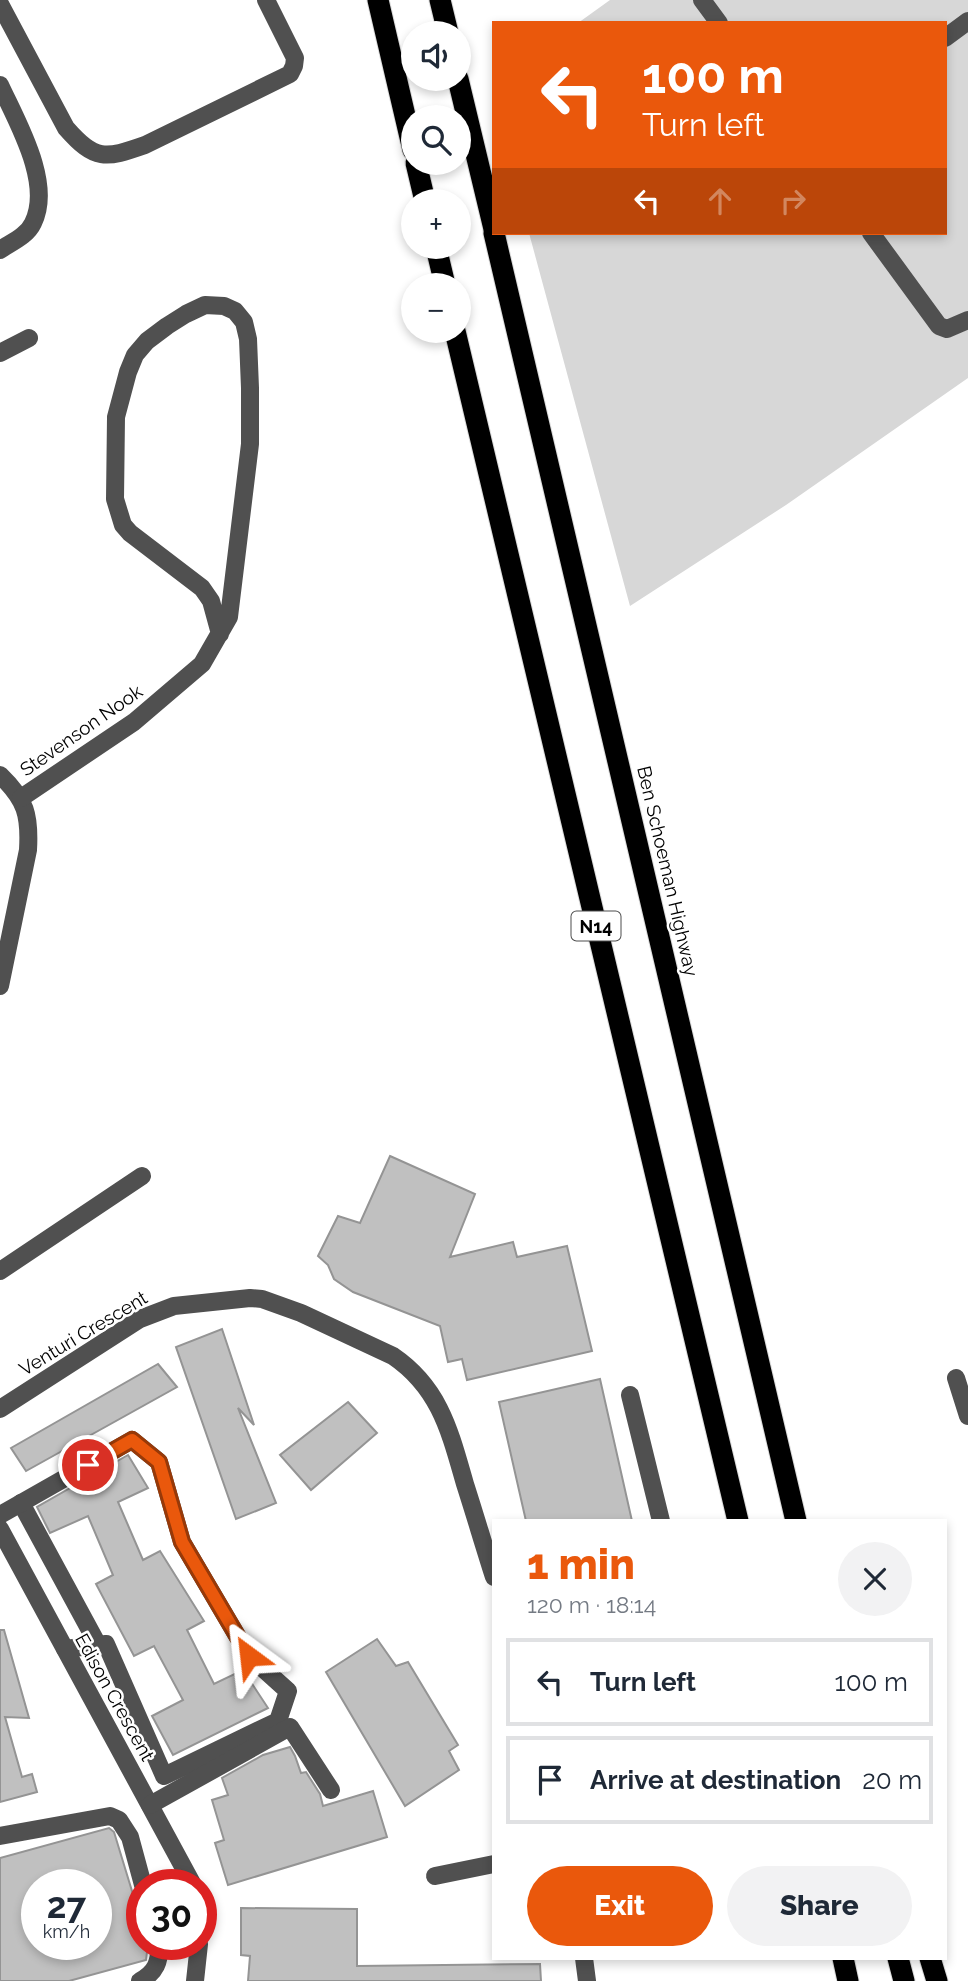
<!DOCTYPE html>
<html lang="en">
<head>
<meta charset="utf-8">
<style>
	:root { --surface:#fff; --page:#f2f2f3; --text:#1f2937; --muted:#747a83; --line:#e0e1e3; --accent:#ea580c }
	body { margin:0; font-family:Raleway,sans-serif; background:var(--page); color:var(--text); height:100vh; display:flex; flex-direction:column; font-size:26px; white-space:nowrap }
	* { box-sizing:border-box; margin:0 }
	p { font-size:23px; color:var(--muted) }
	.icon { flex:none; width:38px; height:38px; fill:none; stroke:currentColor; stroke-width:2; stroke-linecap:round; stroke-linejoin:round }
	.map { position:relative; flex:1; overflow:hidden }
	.drawer { position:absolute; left:492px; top:1519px; width:455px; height:441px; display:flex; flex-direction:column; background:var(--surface); border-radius:0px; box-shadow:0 4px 10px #0003 }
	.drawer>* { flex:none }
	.guide { position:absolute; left:492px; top:21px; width:455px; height:214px; border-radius:0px; box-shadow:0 4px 10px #0003; background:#ea580c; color:#fff; overflow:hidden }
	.controls { position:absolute; left:401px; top:21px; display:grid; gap:14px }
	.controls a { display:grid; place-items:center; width:70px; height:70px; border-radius:50%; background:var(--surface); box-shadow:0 4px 10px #0003; font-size:35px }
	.speed { position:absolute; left:21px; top:1869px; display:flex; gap:14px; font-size:35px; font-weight:700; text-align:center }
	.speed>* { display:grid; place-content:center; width:91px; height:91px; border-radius:50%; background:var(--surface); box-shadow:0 4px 10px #0003; line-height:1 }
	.speed small { font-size:18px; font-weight:400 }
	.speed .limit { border:10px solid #d22; background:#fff; color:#111 }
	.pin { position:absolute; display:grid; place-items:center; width:60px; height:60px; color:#fff; margin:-30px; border:4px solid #fff; border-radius:50%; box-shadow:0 2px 7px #0007 }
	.me { position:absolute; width:77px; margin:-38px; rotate:330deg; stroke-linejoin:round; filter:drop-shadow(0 0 5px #0008) }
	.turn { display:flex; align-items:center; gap:24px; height:147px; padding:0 35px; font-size:32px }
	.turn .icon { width:91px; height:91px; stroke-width:2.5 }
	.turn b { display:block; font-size:49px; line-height:60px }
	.lanes { display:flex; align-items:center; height:66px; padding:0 35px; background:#0003; justify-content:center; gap:35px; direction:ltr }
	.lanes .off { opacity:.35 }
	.round { display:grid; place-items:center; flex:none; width:74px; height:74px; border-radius:37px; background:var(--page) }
	.headline { display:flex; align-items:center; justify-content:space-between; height:119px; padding:0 35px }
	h1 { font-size:42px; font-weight:800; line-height:52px; color:var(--accent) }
	.button { display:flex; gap:14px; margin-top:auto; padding:14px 35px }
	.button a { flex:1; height:80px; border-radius:42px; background:var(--accent); color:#fff; font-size:28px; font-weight:800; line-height:80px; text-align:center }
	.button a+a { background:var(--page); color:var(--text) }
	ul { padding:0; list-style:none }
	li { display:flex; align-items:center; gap:21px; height:88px; margin:0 14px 10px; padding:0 21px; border:4px solid var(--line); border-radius:0px }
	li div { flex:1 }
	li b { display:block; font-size:26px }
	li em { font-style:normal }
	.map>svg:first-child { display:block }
	.green { fill:#d7d7d7 }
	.building { fill:#c0c0c0; stroke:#949494; stroke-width:2; fill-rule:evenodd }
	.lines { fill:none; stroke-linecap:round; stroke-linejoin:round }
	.highway-casing { stroke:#dbdbdb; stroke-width:23 }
	.minor { stroke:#505050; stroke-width:18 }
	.highway { stroke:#000; stroke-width:21 }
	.route-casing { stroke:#983908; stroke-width:18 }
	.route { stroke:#ea580c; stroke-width:12 }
	.labels { text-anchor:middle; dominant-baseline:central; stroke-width:5; stroke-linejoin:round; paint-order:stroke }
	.shield { fill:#fff; stroke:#4c4c4c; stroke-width:2 }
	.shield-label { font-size:18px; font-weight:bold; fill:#000 }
	.street-label { font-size:19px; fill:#000; stroke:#fff }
</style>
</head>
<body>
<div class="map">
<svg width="968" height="1981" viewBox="0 0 968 1981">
	<rect width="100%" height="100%" fill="#fff"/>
	<polygon class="green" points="610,0 968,0 968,378 786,505 630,606 529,233 945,233 945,23 578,23"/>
	<g class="building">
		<polygon points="390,1156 475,1194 450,1257 513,1242 517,1257 567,1246 592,1351 467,1380 462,1359 448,1362 440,1326 353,1292 334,1279 328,1265 318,1256 338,1216 360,1223"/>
		<polygon points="222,1329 254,1425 238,1408 276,1503 236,1519 176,1347"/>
		<polygon points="158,1364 177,1387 26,1471 11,1448"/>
		<polygon points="600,1379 632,1521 526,1521 499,1402"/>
		<polygon points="348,1402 377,1433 311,1490 280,1455"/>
		<polygon points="128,1455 148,1488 118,1502 143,1560 160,1551 204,1621 187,1630 214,1684 243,1670 268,1708 173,1755 152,1716 183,1700 154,1646 134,1656 96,1584 113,1575 88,1516 50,1533 37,1507"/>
		<polygon points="0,1630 4,1630 29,1718 5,1717 22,1777 32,1774 37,1792 0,1802"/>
		<polygon points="377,1639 396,1666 408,1662 458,1745 449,1751 459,1770 405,1806 326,1672"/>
		<polygon points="290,1747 295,1756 301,1773 306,1772 320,1794 323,1806 373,1791 387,1837 228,1885 215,1843 224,1840 212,1800 228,1795 222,1778 263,1755"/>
		<path d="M109,1828L114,1832L142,1924V1944H148L146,1960L69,1981H0V1858ZM37,1885H96V1944H37Z"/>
		<polygon points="241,1908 357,1909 357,1966 540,1964 541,1981 248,1981 250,1956 241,1955"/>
	</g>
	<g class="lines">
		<g class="highway-casing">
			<g id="highway">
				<polyline points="378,0 413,150"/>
				<polyline points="440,0 448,33"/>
				<polyline points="458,79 494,229"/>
				<polyline points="416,163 425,201"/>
				<polyline points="494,233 796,1521"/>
				<polyline points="436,247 445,285"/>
				<polyline points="455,331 738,1521"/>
				<polyline points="843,1958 848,1981"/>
				<polyline points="898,1958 904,1981"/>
				<polyline points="930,1958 937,1981"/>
			</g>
		</g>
		<g class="minor">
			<polyline points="702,0 719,23"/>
			<path d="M0,4L66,128C95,161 105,159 145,145L290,74L294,66L295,58L266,0"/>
			<polyline points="945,38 968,21"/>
			<path d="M0,85C17,122 53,183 33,223C27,236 12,242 0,250"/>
			<polyline points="871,233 939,326 947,329 968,320"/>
			<polyline points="0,353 29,338"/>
			<path d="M0,775C26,800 30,815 28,850L0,986"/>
			<polyline points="21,798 134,722 202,664 229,617 250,444 250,388 248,339 244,322 235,311 224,306 205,305 186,314 167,326 147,341 135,355 128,372 116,417 115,499 123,525 130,533 202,588 211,601 220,634"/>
			<polyline points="0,1271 142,1176"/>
			<polyline points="956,1378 968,1416"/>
			<polyline points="630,1395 661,1521"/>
			<path d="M0,1409L140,1319L174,1306L250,1298L262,1299L301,1313L393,1356C440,1388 450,1432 465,1484C475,1515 484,1546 494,1577"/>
			<polyline points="21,1503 98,1645"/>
			<polyline points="0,1515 132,1440 159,1462 182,1542 249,1656 288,1691 278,1721 164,1776 106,1644 65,1649"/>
			<polyline points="0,1529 193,1885"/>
			<polyline points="150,1805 290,1727 331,1790"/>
			<polyline points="0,1836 110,1816 119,1820 130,1837 143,1885"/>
			<polyline points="435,1876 494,1864"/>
			<polyline points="584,1958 587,1981"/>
			<path d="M140,1981C156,1972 160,1962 159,1944"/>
			<polyline points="195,1981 199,1944"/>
		</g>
		<use href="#highway" class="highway"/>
	</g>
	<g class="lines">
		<g class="route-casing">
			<polyline id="route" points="88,1465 132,1440 159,1462 182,1542 249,1656"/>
		</g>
		<use href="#route" class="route"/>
	</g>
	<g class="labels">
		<rect class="shield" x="571.5" y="911.5" width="49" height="29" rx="5"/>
		<g class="shield-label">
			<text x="596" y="926">N14</text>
		</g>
		<g class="street-label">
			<text transform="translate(81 730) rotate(-35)">Stevenson Nook</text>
			<text transform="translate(668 871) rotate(77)">Ben Schoeman Highway</text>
			<text transform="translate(83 1333) rotate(-31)">Venturi Crescent</text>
			<text transform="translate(115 1697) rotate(61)">Edison Crescent</text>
		</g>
	</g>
</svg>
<div class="controls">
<a><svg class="icon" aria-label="sound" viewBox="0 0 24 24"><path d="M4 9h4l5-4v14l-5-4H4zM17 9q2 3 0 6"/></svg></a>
<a><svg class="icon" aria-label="search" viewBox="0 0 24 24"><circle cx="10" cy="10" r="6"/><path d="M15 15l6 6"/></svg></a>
<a>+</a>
<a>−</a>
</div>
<div class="speed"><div>27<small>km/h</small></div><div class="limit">30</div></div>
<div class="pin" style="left:88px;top:1465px;background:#d93025"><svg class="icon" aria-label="arrive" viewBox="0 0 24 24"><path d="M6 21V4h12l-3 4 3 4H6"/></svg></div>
<svg class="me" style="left:249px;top:1656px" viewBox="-20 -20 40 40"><path d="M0-17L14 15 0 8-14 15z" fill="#ea580c" stroke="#fff" stroke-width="4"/></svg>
<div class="guide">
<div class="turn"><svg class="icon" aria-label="left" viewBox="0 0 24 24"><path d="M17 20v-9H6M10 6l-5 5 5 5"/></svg><div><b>100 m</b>Turn left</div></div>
<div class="lanes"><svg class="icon" aria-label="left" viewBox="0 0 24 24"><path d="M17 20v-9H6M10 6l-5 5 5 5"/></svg><svg class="icon off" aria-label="ahead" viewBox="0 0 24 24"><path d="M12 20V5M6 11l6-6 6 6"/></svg><svg class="icon off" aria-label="right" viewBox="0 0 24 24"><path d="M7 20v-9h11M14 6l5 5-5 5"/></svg></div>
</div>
<section class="drawer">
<div class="headline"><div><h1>1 min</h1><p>120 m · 18:14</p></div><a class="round"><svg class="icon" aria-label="close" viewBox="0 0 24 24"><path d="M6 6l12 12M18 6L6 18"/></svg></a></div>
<ul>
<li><svg class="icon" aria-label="left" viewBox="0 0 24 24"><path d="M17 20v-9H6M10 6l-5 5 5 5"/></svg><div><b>Turn left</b></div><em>100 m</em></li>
<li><svg class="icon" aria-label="arrive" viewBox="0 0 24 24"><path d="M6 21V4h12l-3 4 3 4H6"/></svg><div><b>Arrive at destination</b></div><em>20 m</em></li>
</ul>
<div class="button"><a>Exit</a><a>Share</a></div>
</section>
</div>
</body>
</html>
